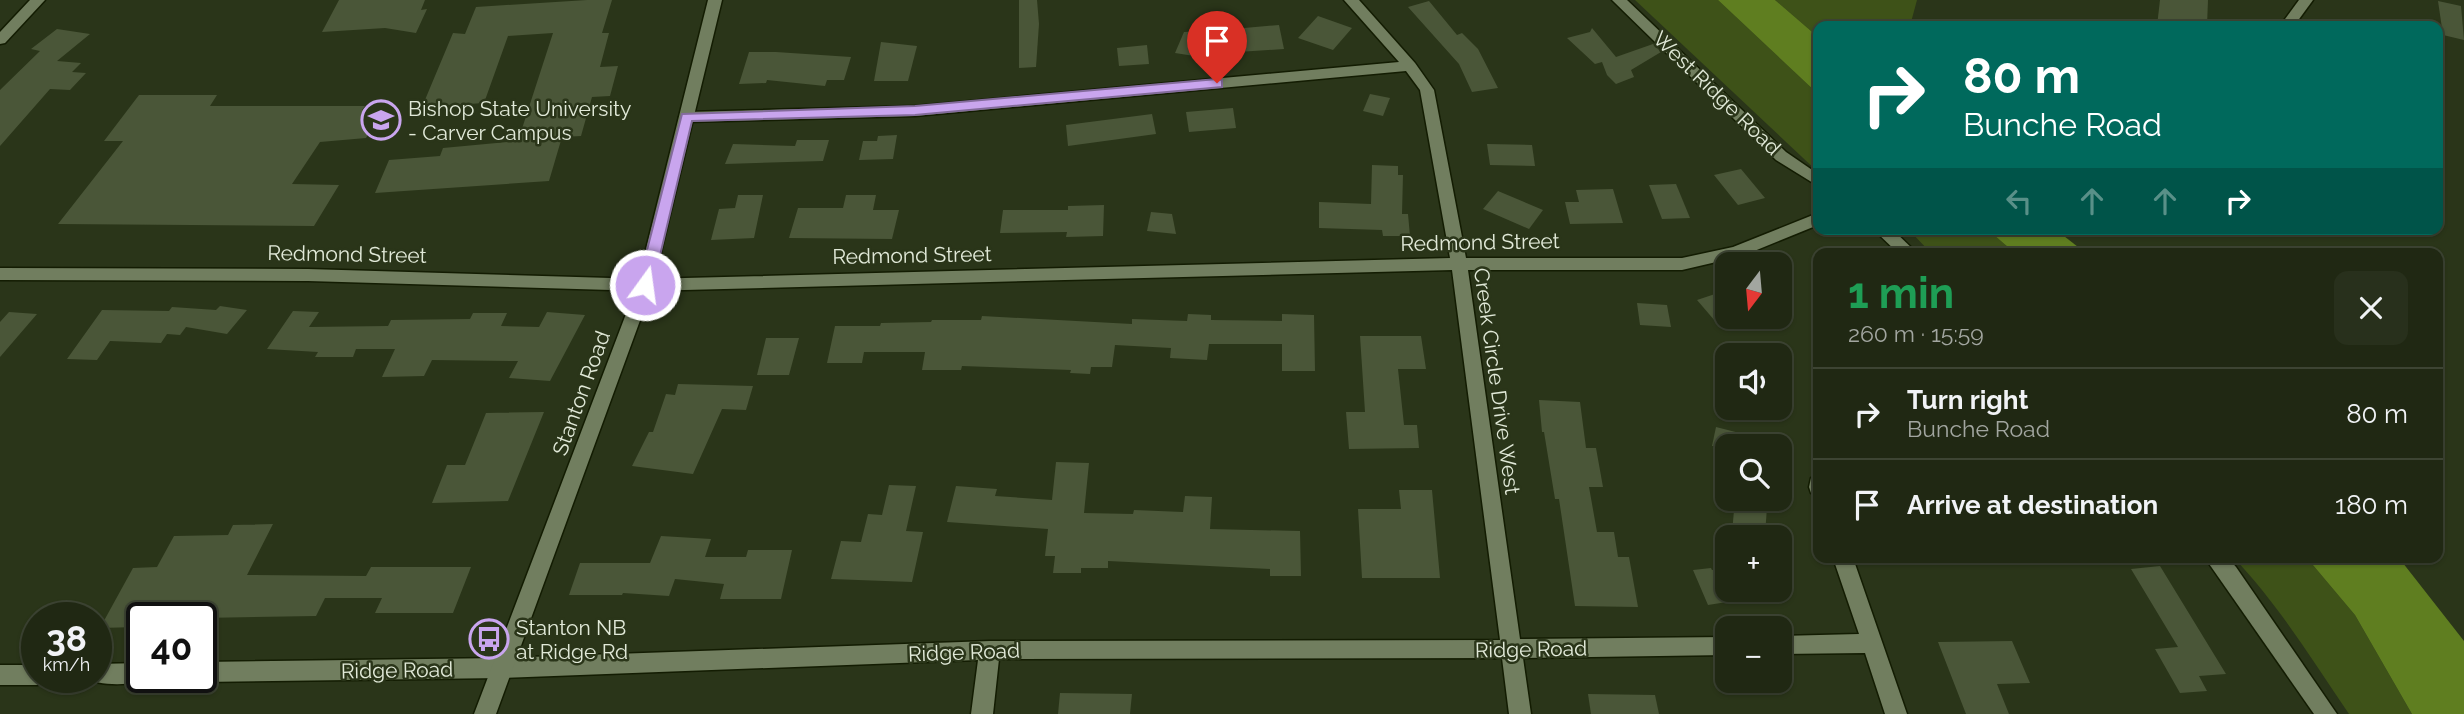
<!DOCTYPE html>
<html lang="en">
<head>
<meta charset="utf-8">
<style>
	:root { --surface:#202813; --page:#28301c; --text:#f1f3f6; --muted:#a2a6a0; --line:#3d4433 }
	body { margin:0; font-family:Raleway,sans-serif; background:var(--page); color:var(--text); height:100vh; display:flex; flex-direction:column; font-size:26px; white-space:nowrap }
	* { box-sizing:border-box; margin:0 }
	p { font-size:23px; color:var(--muted) }
	.icon { flex:none; width:38px; height:38px; fill:none; stroke:currentColor; stroke-width:2; stroke-linecap:round; stroke-linejoin:round }
	.map { position:relative; flex:1; overflow:hidden }
	.drawer { position:absolute; left:1813px; top:248px; width:630px; height:315px; display:flex; flex-direction:column; background:var(--surface); border-radius:14px; box-shadow:0 2px 5px #0004,0 0 0 2px var(--line) }
	.drawer>* { flex:none }
	.banner { position:absolute; left:1813px; top:21px; width:630px; height:214px; border-radius:14px; box-shadow:0 2px 5px #0004,0 0 0 2px var(--line); background:#00695c; color:#fff; overflow:hidden }
	.needle { width:46px; rotate:196deg }
	.fabs { position:absolute; left:1715px; top:252px; display:grid; gap:14px }
	.fabs a { display:grid; place-items:center; width:77px; height:77px; border-radius:14px; background:var(--surface); box-shadow:0 2px 5px #0004,0 0 0 2px var(--line); font-size:35px }
	.speed { position:absolute; left:21px; top:602px; display:flex; gap:14px; font-size:35px; font-weight:700; text-align:center }
	.speed>* { display:grid; place-content:center; width:91px; height:91px; border-radius:50%; background:var(--surface); box-shadow:0 2px 5px #0004,0 0 0 2px var(--line); line-height:1 }
	.speed small { font-size:18px; font-weight:400 }
	.speed .limit { border:4px solid #111; border-radius:10px; background:#fff; color:#111 }
	.pin { position:absolute; display:grid; place-items:center; width:60px; height:60px; color:#fff; margin:-72px -30px; border-radius:50% 50% 50% 0; rotate:-45deg; box-shadow:0 0 7px #0007 }
	.pin .icon { rotate:45deg }
	.me { position:absolute; width:77px; margin:-38px; rotate:14deg; stroke-linejoin:round; filter:drop-shadow(0 0 5px #0008) }
	.turn { display:flex; align-items:center; gap:24px; height:147px; padding:0 35px; font-size:32px }
	.turn .icon { width:91px; height:91px; stroke-width:2.5 }
	.turn b { display:block; font-size:49px; line-height:60px }
	.lanes { display:flex; align-items:center; height:66px; padding:0 35px; background:#0003; justify-content:center; gap:35px; direction:ltr }
	.lanes .off { opacity:.35 }
	.round { display:grid; place-items:center; flex:none; width:74px; height:74px; border-radius:14px; background:var(--page) }
	.headline { display:flex; align-items:center; justify-content:space-between; height:119px; padding:0 35px }
	h1 { font-size:42px; font-weight:700; line-height:52px; color:#1e9e55 }
	ul { padding:0; list-style:none }
	li { display:flex; align-items:center; gap:21px; height:91px; padding:0 35px; border-top:2px solid var(--line) }
	li div { flex:1 }
	li b { display:block; font-size:26px }
	li em { font-style:normal }
	.map>svg:first-child { display:block }
	.green { fill:#3e5218 }
	.water { fill:#5f7e20 }
	.building { fill:#4a5638 }
	.lines { fill:none; stroke-linecap:round; stroke-linejoin:round }
	.minor-casing { stroke:#131c02; stroke-width:3 }
	.tertiary-casing { stroke:#131c02; stroke-width:3 }
	.minor { fill:#717e5f; fill-rule:evenodd }
	.tertiary { fill:#717e5f; fill-rule:evenodd }
	.route { fill:#c9a5ee; stroke:#836b9b; stroke-width:2 }
	.labels { text-anchor:middle; dominant-baseline:central; stroke-width:5; stroke-linejoin:round; paint-order:stroke }
	.street-label { font-size:21px; fill:#e1e9d8; stroke:#2a3519 }
	.poi-label { font-size:21px; fill:#e1e9d8; stroke:#2a3519; text-anchor:start }
</style>
</head>
<body>
<div class="map">
<svg width="2464" height="714" viewBox="0 0 2464 714">
	<rect width="100%" height="100%" fill="#2a3519"/>
	<g class="green">
		<polygon points="1635,0 1718,0 1818,94 1818,172"/>
		<polygon points="1775,0 1917,0 1910,26 1818,26 1818,37"/>
		<polygon points="1908,229 1987,229 2016,254 1932,254"/>
		<path d="M2234,558H2307L2355,615L2412,714H2349C2313,661 2278,604 2234,558Z"/>
	</g>
	<g class="water">
		<polygon points="1718,0 1775,0 1818,37 1818,94"/>
		<polygon points="1987,229 2055,229 2087,254 2016,254"/>
		<polygon points="2307,558 2399,558 2464,641 2464,714 2412,714 2355,615"/>
	</g>
	<g class="building">
		<polygon points="339,0 425,0 421,10 427,9 416,33 385,28 322,32"/>
		<polygon points="587,0 612,0 602,33 609,33 600,67 618,66 610,96 592,97 581,136 562,137 549,181 375,193 389,160 440,156 443,148 518,141 553,33 508,36 484,103 422,107 453,33 465,34 476,7"/>
		<polygon points="1019,0 1037,0 1039,24 1036,67 1019,68"/>
		<polygon points="2160,0 2208,0 2207,26 2157,26"/>
		<polygon points="1429,1 1457,35 1462,33 1478,49 1498,88 1472,92 1459,64 1408,7"/>
		<polygon points="2438,1 2461,6 2464,40 2443,35"/>
		<polygon points="1318,16 1352,28 1333,50 1298,38"/>
		<polygon points="1279,25 1284,49 1238,52 1233,29"/>
		<polygon points="1592,28 1616,57 1653,44 1661,52 1631,70 1634,77 1616,84 1607,75 1602,62 1595,64 1567,38 1590,32"/>
		<polygon points="57,29 90,34 57,61 81,63 72,72 86,73 70,90 50,89 0,146 0,90 40,51 31,49"/>
		<polygon points="1218,30 1207,58 1175,53 1184,32"/>
		<polygon points="881,42 917,46 908,81 874,81"/>
		<polygon points="1147,45 1149,64 1119,66 1117,48"/>
		<polygon points="749,52 776,52 851,57 844,80 827,80 825,86 767,80 766,83 739,84"/>
		<polygon points="1370,94 1390,98 1383,116 1363,111"/>
		<polygon points="139,95 217,95 210,106 365,106 362,110 383,110 366,138 320,142 292,184 339,185 314,226 58,224 123,141 104,141"/>
		<polygon points="1233,108 1236,128 1189,132 1186,112"/>
		<polygon points="1152,114 1156,134 1068,146 1066,125"/>
		<polygon points="897,135 893,159 859,160 863,141 877,141 878,136"/>
		<polygon points="797,140 829,140 823,161 725,164 733,144 795,146"/>
		<polygon points="1487,144 1532,145 1535,166 1490,165"/>
		<polygon points="1372,165 1398,166 1398,175 1403,175 1402,214 1408,214 1410,236 1383,236 1382,230 1319,228 1319,202 1371,204"/>
		<polygon points="1741,169 1765,198 1738,205 1714,175"/>
		<polygon points="1676,184 1690,218 1662,219 1649,185"/>
		<polygon points="1613,189 1623,223 1570,224 1565,202 1579,202 1576,190"/>
		<polygon points="1498,191 1543,210 1529,229 1483,209"/>
		<polygon points="738,195 763,195 754,238 711,240 719,209 735,208"/>
		<polygon points="846,195 876,195 873,210 899,210 892,239 789,238 798,208 843,208"/>
		<polygon points="1104,205 1103,236 1066,237 1067,232 1000,233 1003,210 1068,210 1068,206"/>
		<polygon points="1151,212 1172,214 1176,234 1147,231"/>
		<polygon points="1727,290 1727,317 1715,321 1697,300"/>
		<polygon points="1637,303 1667,305 1671,327 1640,325"/>
		<polygon points="220,306 247,310 227,334 186,327 180,335 167,334 161,343 110,341 97,360 67,359 102,310 169,311 172,307 216,310"/>
		<polygon points="293,311 319,312 309,327 388,326 391,320 470,319 473,313 507,313 501,326 539,327 547,312 585,315 550,381 509,378 518,361 432,360 424,376 382,377 395,349 356,349 353,357 315,357 318,352 267,349"/>
		<polygon points="9,312 37,314 0,357 0,322"/>
		<polygon points="1188,314 1211,315 1211,320 1282,321 1282,314 1314,315 1315,371 1282,371 1282,344 1209,344 1207,360 1170,358 1171,348 1115,345 1112,367 1091,367 1090,374 1070,373 1071,370 962,366 961,370 922,370 925,352 864,352 862,363 827,363 835,326 880,326 881,323 931,322 932,320 981,320 982,316 1132,324 1132,319 1187,321"/>
		<polygon points="1360,336 1421,336 1426,369 1398,369 1404,425 1417,425 1419,448 1349,449 1346,412 1365,412"/>
		<polygon points="766,338 799,338 789,375 757,375"/>
		<polygon points="678,384 753,386 746,410 722,409 693,474 632,466 649,432 653,432 666,394 675,395"/>
		<polygon points="1539,400 1580,402 1586,448 1596,448 1603,487 1589,487 1597,532 1614,532 1618,557 1629,557 1638,607 1575,606 1559,499 1555,499 1544,432 1542,432"/>
		<polygon points="544,412 508,501 432,503 447,465 465,465 486,413"/>
		<polygon points="1716,427 1767,440 1766,446 1712,446"/>
		<polygon points="1056,462 1089,463 1084,513 1133,514 1134,510 1183,512 1185,496 1212,497 1210,529 1300,531 1301,576 1270,576 1270,569 1108,561 1108,568 1081,568 1081,573 1053,573 1055,556 1045,556 1048,529 947,522 956,486 997,489 995,496 1052,500"/>
		<polygon points="889,485 916,486 906,531 923,532 912,582 831,579 841,541 861,542 868,514 882,515"/>
		<polygon points="1399,490 1432,490 1440,578 1362,578 1358,509 1401,509"/>
		<polygon points="1735,499 1767,506 1765,537 1732,533"/>
		<polygon points="273,524 247,575 366,576 371,567 471,567 453,613 375,613 382,598 325,598 316,616 201,618 183,618 185,614 144,616 137,627 100,628 133,568 157,567 174,536 228,535 233,525"/>
		<polygon points="661,536 711,539 705,557 746,557 748,550 792,550 781,599 720,599 724,584 675,579 669,596 623,593 622,595 569,595 580,563 650,563"/>
		<polygon points="2160,566 2226,674 2199,676 2207,691 2180,693 2155,649 2178,647 2131,569"/>
		<polygon points="1711,568 1712,570 1727,568 1727,602 1708,605 1693,570"/>
		<polygon points="2012,641 2030,683 1997,684 2009,714 1966,714 1938,642"/>
		<polygon points="1060,693 1132,694 1130,714 1058,714"/>
		<polygon points="1588,694 1655,695 1659,714 1591,714"/>
	</g>
	<g class="lines">
		<g class="minor-casing">
			<g id="minor">
				<polygon points="30,0 45,0 5,43 0,44 0,32"/>
				<polygon points="1344,0 1359,0 1415,63 1434,90 1466,258 1682,258 1733,247 1818,213 1818,225 1742,256 1682,270 1468,270 1520,639 1727,637 1727,655 1523,658 1531,714 1509,714 1502,658 999,659 993,714 971,714 978,660 502,678 201,682 193,677 201,677 201,662 502,658 990,641 1500,640 1452,270 645,291 308,281 0,280 0,268 308,269 645,279 1450,258 1420,90 1406,71 915,116 686,122 679,117 686,112 915,106 1399,62"/>
				<polygon points="1612,0 1627,0 1786,152 1818,174 1818,186 1776,160"/>
				<polygon points="2299,0 2313,0 2294,26 2280,26"/>
				<polygon points="1873,229 1892,229 1918,254 1899,254"/>
				<polygon points="1818,476 1818,495 1811,493 1809,487 1811,478"/>
				<polygon points="1833,558 1853,558 1907,714 1885,714 1865,653 1780,654 1780,636 1859,634"/>
				<polygon points="2205,558 2228,558 2236,567 2337,714 2314,714"/>
				<path d="M142,663V677H150C141,686 95,687 87,677H96V664Z"/>
				<polygon points="0,665 37,665 37,677 46,677 44,682 37,685 0,685"/>
			</g>
		</g>
		<g class="tertiary-casing">
			<polygon id="tertiary" points="708,0 722,0 653,285 496,714 474,714 637,285"/>
		</g>
		<use href="#minor" class="minor"/>
		<use href="#tertiary" class="tertiary"/>
	</g>
	<polygon class="route" points="1217,79 1222,80 1222,87 915,115 692,121 653,285 645,290 638,285 682,114 915,106"/>
	<defs>
		<g id="university-ring" transform="scale(2.0125)"><circle r="9.5" fill="#2a3519" stroke="#c9a5ee" stroke-width="1.5"/><path d="M0-5L7-2L0 1L-7-2ZM-4 1L0 2.5L4 1V4Q0 6-4 4Z" fill="#c9a5ee"/></g>
		<g id="bus-ring" transform="scale(2.0125)"><circle r="9.5" fill="#2a3519" stroke="#c9a5ee" stroke-width="1.5"/><path d="M-5-6H5V4H4V6H2V4H-2V6H-4V4H-5ZM-3.5-4V0h7V-4ZM-3.5 1.2v1.5H-2V1.2ZM2 1.2v1.5H3.5V1.2Z" fill="#c9a5ee"/></g>
	</defs>
	<g fill-rule="evenodd">
		<use href="#university-ring" x="381" y="120"/>
		<use href="#bus-ring" x="489" y="639"/>
	</g>
	<g class="labels">
		<g class="street-label">
			<text transform="translate(1717 93) rotate(44)">West Ridge Road</text>
			<text transform="translate(1480 242) rotate(-1)">Redmond Street</text>
			<text transform="translate(347 254) rotate(1)">Redmond Street</text>
			<text transform="translate(912 255) rotate(-1)">Redmond Street</text>
			<text transform="translate(1497 381) rotate(82)">Creek Circle Drive West</text>
			<text transform="translate(581 393) rotate(-70)">Stanton Road</text>
			<text transform="translate(1531 649) rotate(-1)">Ridge Road</text>
			<text transform="translate(964 652) rotate(-2)">Ridge Road</text>
			<text transform="translate(397 670) rotate(-1)">Ridge Road</text>
		</g>
		<g class="poi-label">
			<text x="408" y="108">Bishop State University<tspan x="408" dy="24">- Carver Campus</tspan></text>
			<text x="516" y="627">Stanton NB<tspan x="516" dy="24">at Ridge Rd</tspan></text>
		</g>
	</g>
</svg>
<div class="fabs">
<a><svg class="needle" viewBox="-14 -14 28 28"><path d="M0-13l5 13h-10z" fill="#e53935"/><path d="M0 13l5-13h-10z" fill="#a2a6a0"/></svg></a>
<a><svg class="icon" aria-label="sound" viewBox="0 0 24 24"><path d="M4 9h4l5-4v14l-5-4H4zM17 9q2 3 0 6"/></svg></a>
<a><svg class="icon" aria-label="search" viewBox="0 0 24 24"><circle cx="10" cy="10" r="6"/><path d="M15 15l6 6"/></svg></a>
<a>+</a>
<a>−</a>
</div>
<div class="speed"><div>38<small>km/h</small></div><div class="limit">40</div></div>
<div class="pin" style="left:1217px;top:83px;background:#d93025"><svg class="icon" aria-label="arrive" viewBox="0 0 24 24"><path d="M6 21V4h12l-3 4 3 4H6"/></svg></div>
<svg class="me" style="left:645px;top:285px" viewBox="-20 -20 40 40"><circle r="17" fill="#c9a5ee" stroke="#fff" stroke-width="3"/><path d="M0-11L8 9 0 5-8 9z" fill="#fff"/></svg>
<div class="banner">
<div class="turn"><svg class="icon" aria-label="right" viewBox="0 0 24 24"><path d="M7 20v-9h11M14 6l5 5-5 5"/></svg><div><b>80 m</b>Bunche Road</div></div>
<div class="lanes"><svg class="icon off" aria-label="left" viewBox="0 0 24 24"><path d="M17 20v-9H6M10 6l-5 5 5 5"/></svg><svg class="icon off" aria-label="ahead" viewBox="0 0 24 24"><path d="M12 20V5M6 11l6-6 6 6"/></svg><svg class="icon off" aria-label="ahead" viewBox="0 0 24 24"><path d="M12 20V5M6 11l6-6 6 6"/></svg><svg class="icon" aria-label="right" viewBox="0 0 24 24"><path d="M7 20v-9h11M14 6l5 5-5 5"/></svg></div>
</div>
<section class="drawer">
<div class="headline"><div><h1>1 min</h1><p>260 m · 15:59</p></div><a class="round"><svg class="icon" aria-label="close" viewBox="0 0 24 24"><path d="M6 6l12 12M18 6L6 18"/></svg></a></div>
<ul>
<li><svg class="icon" aria-label="right" viewBox="0 0 24 24"><path d="M7 20v-9h11M14 6l5 5-5 5"/></svg><div><b>Turn right</b><p>Bunche Road</p></div><em>80 m</em></li>
<li><svg class="icon" aria-label="arrive" viewBox="0 0 24 24"><path d="M6 21V4h12l-3 4 3 4H6"/></svg><div><b>Arrive at destination</b></div><em>180 m</em></li>
</ul>
</section>
</div>
</body>
</html>
